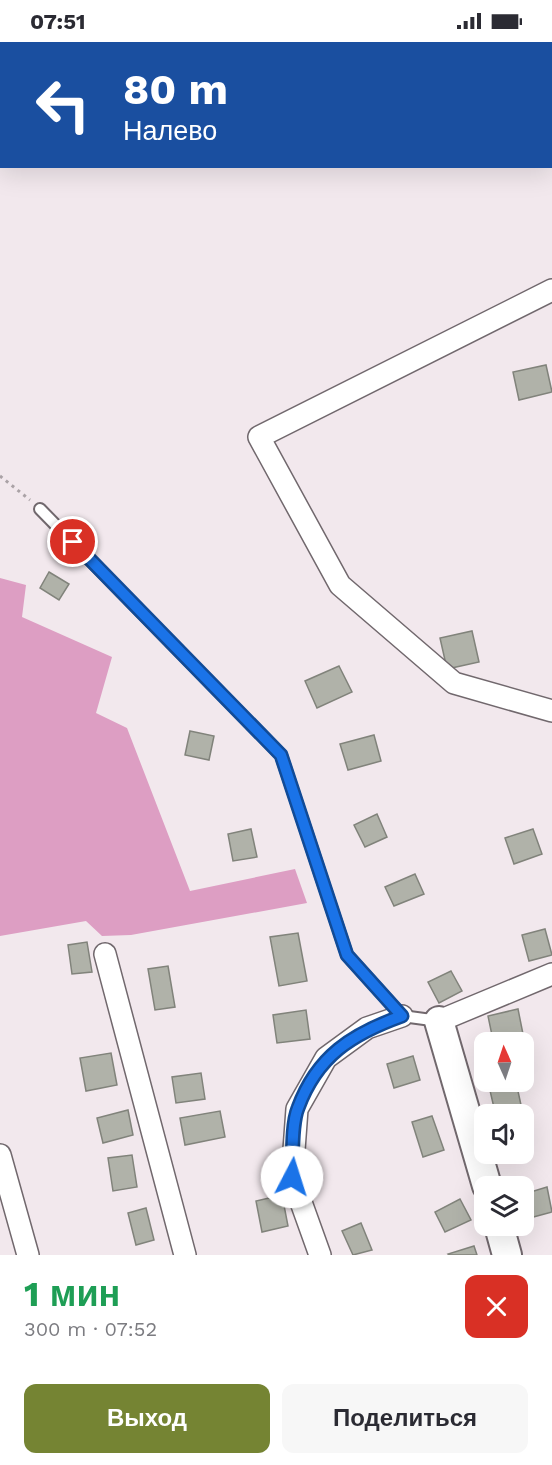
<!DOCTYPE html>
<html lang="ru">
<head>
<meta charset="utf-8">
<style>
	:root { --surface:#fff; --page:#f7f7f7; --text:#2b2b33; --muted:#7c7c81; --accent:#758433 }
	body { margin:0; font-family:"Work Sans",sans-serif; background:var(--page); color:var(--text); height:100vh; display:flex; flex-direction:column; font-size:22px; white-space:nowrap }
	* { box-sizing:border-box; margin:0 }
	p { font-size:20px; color:var(--muted) }
	.icon { flex:none; width:33px; height:33px; fill:none; stroke:currentColor; stroke-width:2; stroke-linecap:round; stroke-linejoin:round }
	.map { position:relative; height:1213px; overflow:hidden }
	.sheet { display:flex; flex-direction:column; background:var(--surface); flex:1 }
	.sheet>* { flex:none }
	.banner { position:absolute; left:0px; top:0px; width:552px; height:126px; box-shadow:0 6px 24px #0002; background:#1a4fa0; color:#fff; overflow:hidden }
	.needle { width:39px; rotate:357deg }
	.controls { position:absolute; left:474px; top:990px; display:grid; gap:12px }
	.controls a { display:grid; place-items:center; width:60px; height:60px; border-radius:12px; background:var(--surface); box-shadow:0 6px 24px #0002; font-size:30px }
	.pin { position:absolute; display:grid; place-items:center; width:51px; height:51px; color:#fff; margin:-26px; border:3px solid #fff; border-radius:50%; box-shadow:0 2px 6px #0007 }
	.me { position:absolute; width:66px; margin:-33px; rotate:5deg; stroke-linejoin:round; filter:drop-shadow(0 0 4px #0008) }
	.turn { display:flex; align-items:center; gap:21px; height:126px; padding:0 24px; font-size:27px }
	.turn .icon { width:78px; height:78px; stroke-width:2.5 }
	.turn b { display:block; font-size:42px; line-height:51px }
	.round { display:grid; place-items:center; flex:none; width:63px; height:63px; border-radius:12px; background:var(--page) }
	.summary { display:flex; align-items:center; justify-content:space-between; height:102px; padding:0 24px }
	h1 { font-size:36px; font-weight:700; line-height:45px; color:#1e9e55 }
	.primary-button { display:flex; gap:12px; margin-top:auto; padding:12px 24px }
	.primary-button a { flex:1; height:69px; border-radius:12px; background:var(--accent); color:#fff; font-size:24px; font-weight:700; line-height:69px; text-align:center }
	.primary-button a+a { background:var(--page); color:var(--text) }
	.status { display:flex; justify-content:space-between; align-items:center; height:42px; padding:0 30px; background:var(--surface); direction:ltr }
	.status svg { height:16px; fill:currentColor }
	.map>svg:first-child { display:block }
	.forest { fill:#dd9ec3 }
	.building { fill:#b0b2a9; stroke:#81837b; stroke-width:1.5 }
	.lines { fill:none; stroke-linecap:round; stroke-linejoin:round }
	.lane-casing { stroke:#71686d; stroke-width:14 }
	.street-casing { stroke:#71686d; stroke-width:24 }
	.secondary-casing { stroke:#71686d; stroke-width:32 }
	.path { stroke:#aaa2a6; stroke-width:3; stroke-dasharray:3 4.5; stroke-linecap:butt }
	.lane { stroke:#fff; stroke-width:10 }
	.street { stroke:#fff; stroke-width:21 }
	.secondary { stroke:#fff; stroke-width:28 }
	.route-casing { stroke:#114b97; stroke-width:15 }
	.route { stroke:#1a73e8; stroke-width:10 }
</style>
</head>
<body>
<div class="status"><b>07:51</b><svg viewBox="0 0 49 12"><path d="M0 12V9h3v3zM5 12V6h3v6zM10 12V3h3v9zM15 12V0h3v12zM26 1h20v11H26zM47 4h2v5h-2z"/></svg></div>
<div class="map">
<svg width="552" height="1213" viewBox="0 0 552 1213">
	<rect width="100%" height="100%" fill="#f2e8ed"/>
	<g class="forest">
		<polygon points="0,0 377,0 2,2 1,49"/>
		<polygon points="0,536 26,543 22,575 112,615 96,671 127,686 190,849 295,827 307,861 131,893 102,894 86,879 0,894"/>
	</g>
	<g class="building">
		<polygon points="546,323 552,350 519,358 513,330"/>
		<polygon points="49,530 69,542 59,558 40,546"/>
		<polygon points="472,589 479,620 447,627 440,596"/>
		<polygon points="339,624 352,650 317,666 305,639"/>
		<polygon points="190,689 214,694 209,718 185,713"/>
		<polygon points="374,693 381,719 348,728 340,702"/>
		<polygon points="377,772 387,795 365,805 354,783"/>
		<polygon points="251,787 257,815 233,819 228,792"/>
		<polygon points="533,787 542,812 514,822 505,796"/>
		<polygon points="415,832 424,852 394,864 385,845"/>
		<polygon points="545,887 552,913 529,919 522,893"/>
		<polygon points="298,891 307,939 279,944 270,895"/>
		<polygon points="87,900 92,930 72,932 68,903"/>
		<polygon points="168,924 175,965 155,968 148,927"/>
		<polygon points="451,929 462,949 439,961 428,940"/>
		<polygon points="518,967 523,992 493,998 488,974"/>
		<polygon points="306,968 310,997 277,1001 273,973"/>
		<polygon points="111,1011 117,1043 86,1049 80,1016"/>
		<polygon points="413,1014 420,1038 394,1046 387,1022"/>
		<polygon points="201,1031 205,1057 176,1061 172,1035"/>
		<polygon points="488,1040 516,1040 521,1063 495,1070"/>
		<polygon points="128,1068 133,1093 103,1101 97,1076"/>
		<polygon points="220,1069 225,1095 185,1103 180,1076"/>
		<polygon points="432,1074 444,1108 423,1115 412,1080"/>
		<polygon points="132,1113 137,1145 113,1149 108,1116"/>
		<polygon points="547,1145 552,1170 526,1177 524,1152"/>
		<polygon points="282,1153 288,1184 262,1190 256,1159"/>
		<polygon points="460,1157 471,1178 445,1190 435,1170"/>
		<polygon points="146,1166 154,1198 136,1203 128,1171"/>
		<polygon points="361,1181 372,1208 353,1213 342,1189"/>
		<polygon points="474,1204 477,1213 449,1213 448,1212"/>
	</g>
	<g class="lines">
		<g class="lane-casing">
			<polyline id="lane" points="40,467 281,713 347,913 402,974 439,979"/>
		</g>
		<g class="street-casing">
			<g id="street">
				<polyline points="552,248 259,395 340,543 454,641 552,669"/>
				<polyline points="105,912 185,1213"/>
				<polyline points="439,979 552,932"/>
				<polyline points="0,1113 28,1213"/>
				<polyline points="320,1213 292,1135 297,1067 326,1016 367,986 402,974"/>
			</g>
		</g>
		<g class="secondary-casing">
			<g id="secondary">
				<polyline points="439,979 487,1144"/>
				<polyline points="499,1184 507,1213"/>
			</g>
		</g>
		<polyline class="path" points="0,434 30,458"/>
		<use href="#lane" class="lane"/>
		<use href="#street" class="street"/>
		<use href="#secondary" class="secondary"/>
	</g>
	<g class="lines">
		<g class="route-casing">
			<path id="route" d="M73,500L281,713L347,913L402,974C352,992 317,1014 298,1066C291,1083 293,1116 292,1135"/>
		</g>
		<use href="#route" class="route"/>
	</g>
</svg>
<div class="controls">
<a><svg class="needle" viewBox="-14 -14 28 28"><path d="M0-13l5 13h-10z" fill="#e53935"/><path d="M0 13l5-13h-10z" fill="#7c7c81"/></svg></a>
<a><svg class="icon" aria-label="sound" viewBox="0 0 24 24"><path d="M4 9h4l5-4v14l-5-4H4zM17 9q2 3 0 6"/></svg></a>
<a><svg class="icon" aria-label="layers" viewBox="0 0 24 24"><path d="M12 4l9 5-9 5-9-5zM3 14l9 5 9-5"/></svg></a>
</div>
<div class="pin" style="left:73px;top:500px;background:#d93025"><svg class="icon" aria-label="arrive" viewBox="0 0 24 24"><path d="M6 21V4h12l-3 4 3 4H6"/></svg></div>
<svg class="me" style="left:292px;top:1135px" viewBox="-20 -20 40 40"><circle r="19" fill="#fff"/><path d="M0-13L10 11 0 6-10 11z" fill="#1a73e8"/></svg>
<div class="banner">
<div class="turn"><svg class="icon" aria-label="left" viewBox="0 0 24 24"><path d="M17 20v-9H6M10 6l-5 5 5 5"/></svg><div><b>80 m</b>Налево</div></div>
</div>
</div>
<section class="sheet">
<div class="summary"><div><h1>1 мин</h1><p>300 m · 07:52</p></div><a class="round" style="background:#d93025;color:#fff"><svg class="icon" aria-label="close" viewBox="0 0 24 24"><path d="M6 6l12 12M18 6L6 18"/></svg></a></div>
<div class="primary-button"><a>Выход</a><a>Поделиться</a></div>
</section>
</body>
</html>
